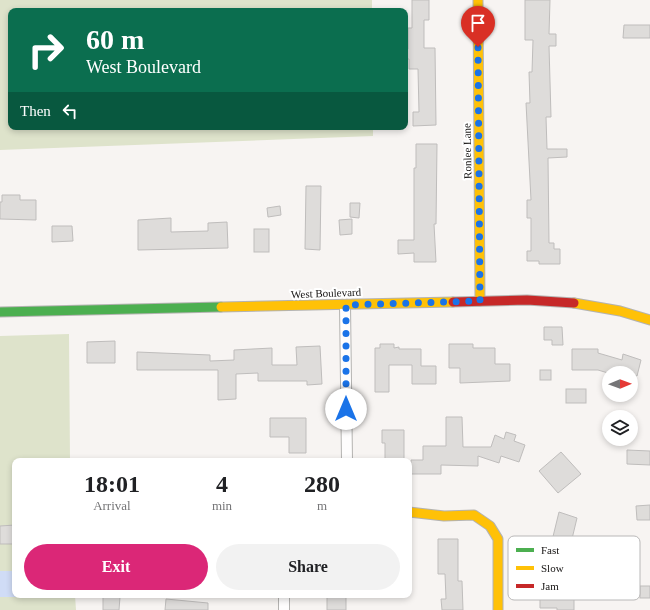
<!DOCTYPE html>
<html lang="en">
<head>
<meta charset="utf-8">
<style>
	:root { --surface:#fff; --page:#f2f2f2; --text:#202124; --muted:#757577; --accent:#db2777 }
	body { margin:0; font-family:Georgia,serif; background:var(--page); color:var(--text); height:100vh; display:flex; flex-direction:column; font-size:15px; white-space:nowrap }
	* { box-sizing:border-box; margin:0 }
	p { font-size:13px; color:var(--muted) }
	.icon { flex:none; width:22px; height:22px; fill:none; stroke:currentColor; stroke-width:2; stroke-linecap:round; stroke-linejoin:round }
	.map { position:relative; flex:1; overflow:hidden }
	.sheet { position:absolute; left:12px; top:458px; width:400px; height:140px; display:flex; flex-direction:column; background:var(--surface); border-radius:8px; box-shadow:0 2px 6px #0003 }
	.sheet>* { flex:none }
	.banner { position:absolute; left:8px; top:8px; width:400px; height:122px; border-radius:8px; box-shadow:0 2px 6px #0003; background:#0b6e4f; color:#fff; overflow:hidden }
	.needle { width:26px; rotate:89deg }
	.buttons { position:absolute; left:602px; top:366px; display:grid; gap:8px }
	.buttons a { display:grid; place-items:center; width:36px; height:36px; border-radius:50%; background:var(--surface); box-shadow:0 2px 6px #0003; font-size:20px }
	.pin { position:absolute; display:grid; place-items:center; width:34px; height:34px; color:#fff; margin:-41px -17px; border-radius:50% 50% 50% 0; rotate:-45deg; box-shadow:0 0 4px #0007 }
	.pin .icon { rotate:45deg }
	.me { position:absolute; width:44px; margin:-22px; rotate:0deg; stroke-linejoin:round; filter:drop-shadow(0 0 3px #0008) }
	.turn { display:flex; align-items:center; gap:14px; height:84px; padding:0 12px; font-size:18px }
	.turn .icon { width:52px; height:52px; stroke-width:2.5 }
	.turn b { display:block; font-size:28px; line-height:34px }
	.then { display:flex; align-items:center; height:38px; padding:0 12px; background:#0003; gap:8px; font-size:15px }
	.eta { display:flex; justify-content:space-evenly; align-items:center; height:68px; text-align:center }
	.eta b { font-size:24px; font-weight:700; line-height:28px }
	.button { display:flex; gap:8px; margin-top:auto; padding:8px 12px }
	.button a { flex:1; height:46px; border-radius:24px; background:var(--accent); color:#fff; font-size:16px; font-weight:700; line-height:46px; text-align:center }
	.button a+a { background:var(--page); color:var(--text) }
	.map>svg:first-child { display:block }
	.green { fill:#dee3cb }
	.water { fill:#d0dcf6 }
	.building { fill:#dedcda; stroke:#bfbdbc }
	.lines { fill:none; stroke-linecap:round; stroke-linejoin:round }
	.street-casing { stroke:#b4b3b1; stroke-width:12 }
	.fast-casing { stroke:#b4b3b1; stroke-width:11 }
	.slow-casing { stroke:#b4b3b1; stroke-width:11 }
	.jam-casing { stroke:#b4b3b1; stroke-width:11 }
	.street { stroke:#fefdfd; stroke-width:10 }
	.fast { stroke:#4caf50; stroke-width:9 }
	.slow { stroke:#ffc107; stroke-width:9 }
	.jam { stroke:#c62828; stroke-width:9 }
	.route { stroke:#1a73e8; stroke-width:7; stroke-dasharray:0 12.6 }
	.labels { text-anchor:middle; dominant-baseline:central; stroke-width:4; stroke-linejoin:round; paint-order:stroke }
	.street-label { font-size:11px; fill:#161413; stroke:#fff }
	.key { fill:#fff; stroke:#b9b8b8; stroke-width:1 }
	.key-label { font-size:11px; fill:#161413 }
</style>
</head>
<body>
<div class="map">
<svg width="650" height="610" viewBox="0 0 650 610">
	<rect width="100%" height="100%" fill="#f7f4f2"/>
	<g class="green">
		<polygon points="0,0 372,0 372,11 11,11 11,127 373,127 373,136 0,150"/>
		<polygon points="69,334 70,461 15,461 15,595 75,595 76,610 0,610 0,336"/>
	</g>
	<polygon class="water" points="12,555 15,555 15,595 29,595 29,597 0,597 0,571 12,571"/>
	<g class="building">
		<polygon points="412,0 429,0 429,20 424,20 424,48 435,48 436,125 413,126 413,112 419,112 418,69 409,69 409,59 405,59 405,49 408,49 408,28 412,28"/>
		<polygon points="525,0 550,0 549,34 556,34 556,46 549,46 551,117 546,117 547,149 567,149 567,157 548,158 549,243 554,243 554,249 560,249 560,264 539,264 539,261 527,261 527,251 531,251 531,218 527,218 527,200 531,200 526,103 530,103 529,72 532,72 533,40 525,40"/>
		<polygon points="624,25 650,25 650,38 623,38"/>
		<polygon points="416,144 437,144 436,224 434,224 436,262 414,262 414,253 398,254 398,240 414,240 414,168 416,168"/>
		<polygon points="306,186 321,186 320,250 305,249"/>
		<polygon points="2,195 20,195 20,200 36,200 36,220 0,219 0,202 2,202"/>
		<polygon points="350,203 360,203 359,218 350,217"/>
		<polygon points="280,206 281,215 268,217 267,208"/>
		<polygon points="171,218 171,232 208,231 208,223 227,222 228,248 138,250 138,220"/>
		<polygon points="352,219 352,234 340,235 339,220"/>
		<polygon points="52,226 72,226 73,241 52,242"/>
		<rect x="254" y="229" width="15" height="23"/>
		<polygon points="544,327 562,327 563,345 552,345 552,340 544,340"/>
		<polygon points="115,341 115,363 87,363 87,342"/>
		<polygon points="380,344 394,344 394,348 399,347 399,349 421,349 421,366 436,366 436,384 412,384 412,365 389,365 389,392 375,392 375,348 380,348"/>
		<polygon points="449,344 473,344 473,348 495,348 495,364 510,364 510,381 460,383 460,368 449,368"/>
		<polygon points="320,346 322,384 307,385 307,381 258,381 258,373 236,374 236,399 218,400 218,370 137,370 137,352 210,355 210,361 234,360 234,350 272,348 272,365 297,365 296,347"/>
		<polygon points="572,349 598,349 598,353 622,360 623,354 641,360 637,376 619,371 618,373 608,373 598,370 572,370"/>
		<rect x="540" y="370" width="11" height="10"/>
		<rect x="566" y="389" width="20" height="14"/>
		<polygon points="446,417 462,417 463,447 491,447 495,435 504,439 506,432 516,435 514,441 525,445 519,462 501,456 499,463 478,456 478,466 441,465 441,474 411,474 411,460 423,460 423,446 446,446"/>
		<polygon points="270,418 306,418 306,453 289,453 289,437 270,437"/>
		<polygon points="382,430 404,430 404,461 385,461 385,443 382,443"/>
		<polygon points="627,450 650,451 650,465 627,464"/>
		<polygon points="561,452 581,474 558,493 539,471"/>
		<polygon points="650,505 650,520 637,520 636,506"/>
		<polygon points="559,512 577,518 571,543 559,541 558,597 574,597 574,610 557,610 557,608 540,608 540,560 544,560 544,553 549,553"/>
		<polygon points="15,525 15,544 0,544 0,526"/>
		<polygon points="438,539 458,539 458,581 462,581 463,610 442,610 441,599 446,599 445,574 438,574"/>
		<rect x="640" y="586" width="10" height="12"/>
		<rect x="327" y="595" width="19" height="15"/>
		<polygon points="103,597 120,597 119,610 103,610"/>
		<polygon points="166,599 208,603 208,610 165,610"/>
	</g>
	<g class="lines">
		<g class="street-casing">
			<g id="street">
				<polyline points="345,305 347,461"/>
				<polyline points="284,610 284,595"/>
			</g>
		</g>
		<g class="fast-casing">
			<polyline id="fast" points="0,312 221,307"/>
		</g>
		<g class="slow-casing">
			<g id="slow">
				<polyline points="478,0 480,301"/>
				<polyline points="574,303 620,311 650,320"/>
				<polyline points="221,307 453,302"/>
				<polyline points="409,512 444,516 474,515 490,526 498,539 498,610"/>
			</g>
		</g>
		<g class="jam-casing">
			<polyline id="jam" points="453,302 527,300 574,303"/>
		</g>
		<use href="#street" class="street"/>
		<use href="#fast" class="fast"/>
		<use href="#slow" class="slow"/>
		<use href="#jam" class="jam"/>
	</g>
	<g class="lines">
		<polyline class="route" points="346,409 346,305 480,301 478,47"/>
	</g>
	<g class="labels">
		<g class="street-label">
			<text transform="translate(467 151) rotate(-91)">Ronlee Lane</text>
			<text transform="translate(326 293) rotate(-2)">West Boulevard</text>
		</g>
	</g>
	<rect x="508" y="536" width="132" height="64" rx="6" class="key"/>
	<rect x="516" y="548" width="18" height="4" fill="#4caf50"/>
	<rect x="516" y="566" width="18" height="4" fill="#ffc107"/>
	<rect x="516" y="584" width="18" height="4" fill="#c62828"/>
	<g class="key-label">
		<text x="541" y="554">Fast</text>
		<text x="541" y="572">Slow</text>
		<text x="541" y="590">Jam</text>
	</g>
</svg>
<div class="buttons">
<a><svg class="needle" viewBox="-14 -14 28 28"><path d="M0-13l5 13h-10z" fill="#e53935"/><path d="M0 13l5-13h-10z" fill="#757577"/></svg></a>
<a><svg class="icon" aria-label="layers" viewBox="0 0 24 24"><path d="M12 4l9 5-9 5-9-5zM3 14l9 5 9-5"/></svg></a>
</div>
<div class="pin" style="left:478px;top:47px;background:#d93025"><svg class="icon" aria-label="arrive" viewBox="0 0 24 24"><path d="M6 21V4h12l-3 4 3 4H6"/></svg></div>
<svg class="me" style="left:346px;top:409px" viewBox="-20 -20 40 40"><circle r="19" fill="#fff"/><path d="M0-13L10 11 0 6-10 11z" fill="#1a73e8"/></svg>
<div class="banner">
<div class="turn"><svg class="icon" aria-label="right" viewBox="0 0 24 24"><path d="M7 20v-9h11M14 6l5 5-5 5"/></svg><div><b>60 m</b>West Boulevard</div></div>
<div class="then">Then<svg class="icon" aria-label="left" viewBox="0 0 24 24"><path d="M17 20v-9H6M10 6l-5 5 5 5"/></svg></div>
</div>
<section class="sheet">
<div class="eta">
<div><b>18:01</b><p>Arrival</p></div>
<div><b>4</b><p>min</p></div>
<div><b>280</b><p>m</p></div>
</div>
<div class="button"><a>Exit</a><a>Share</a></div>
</section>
</div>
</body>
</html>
